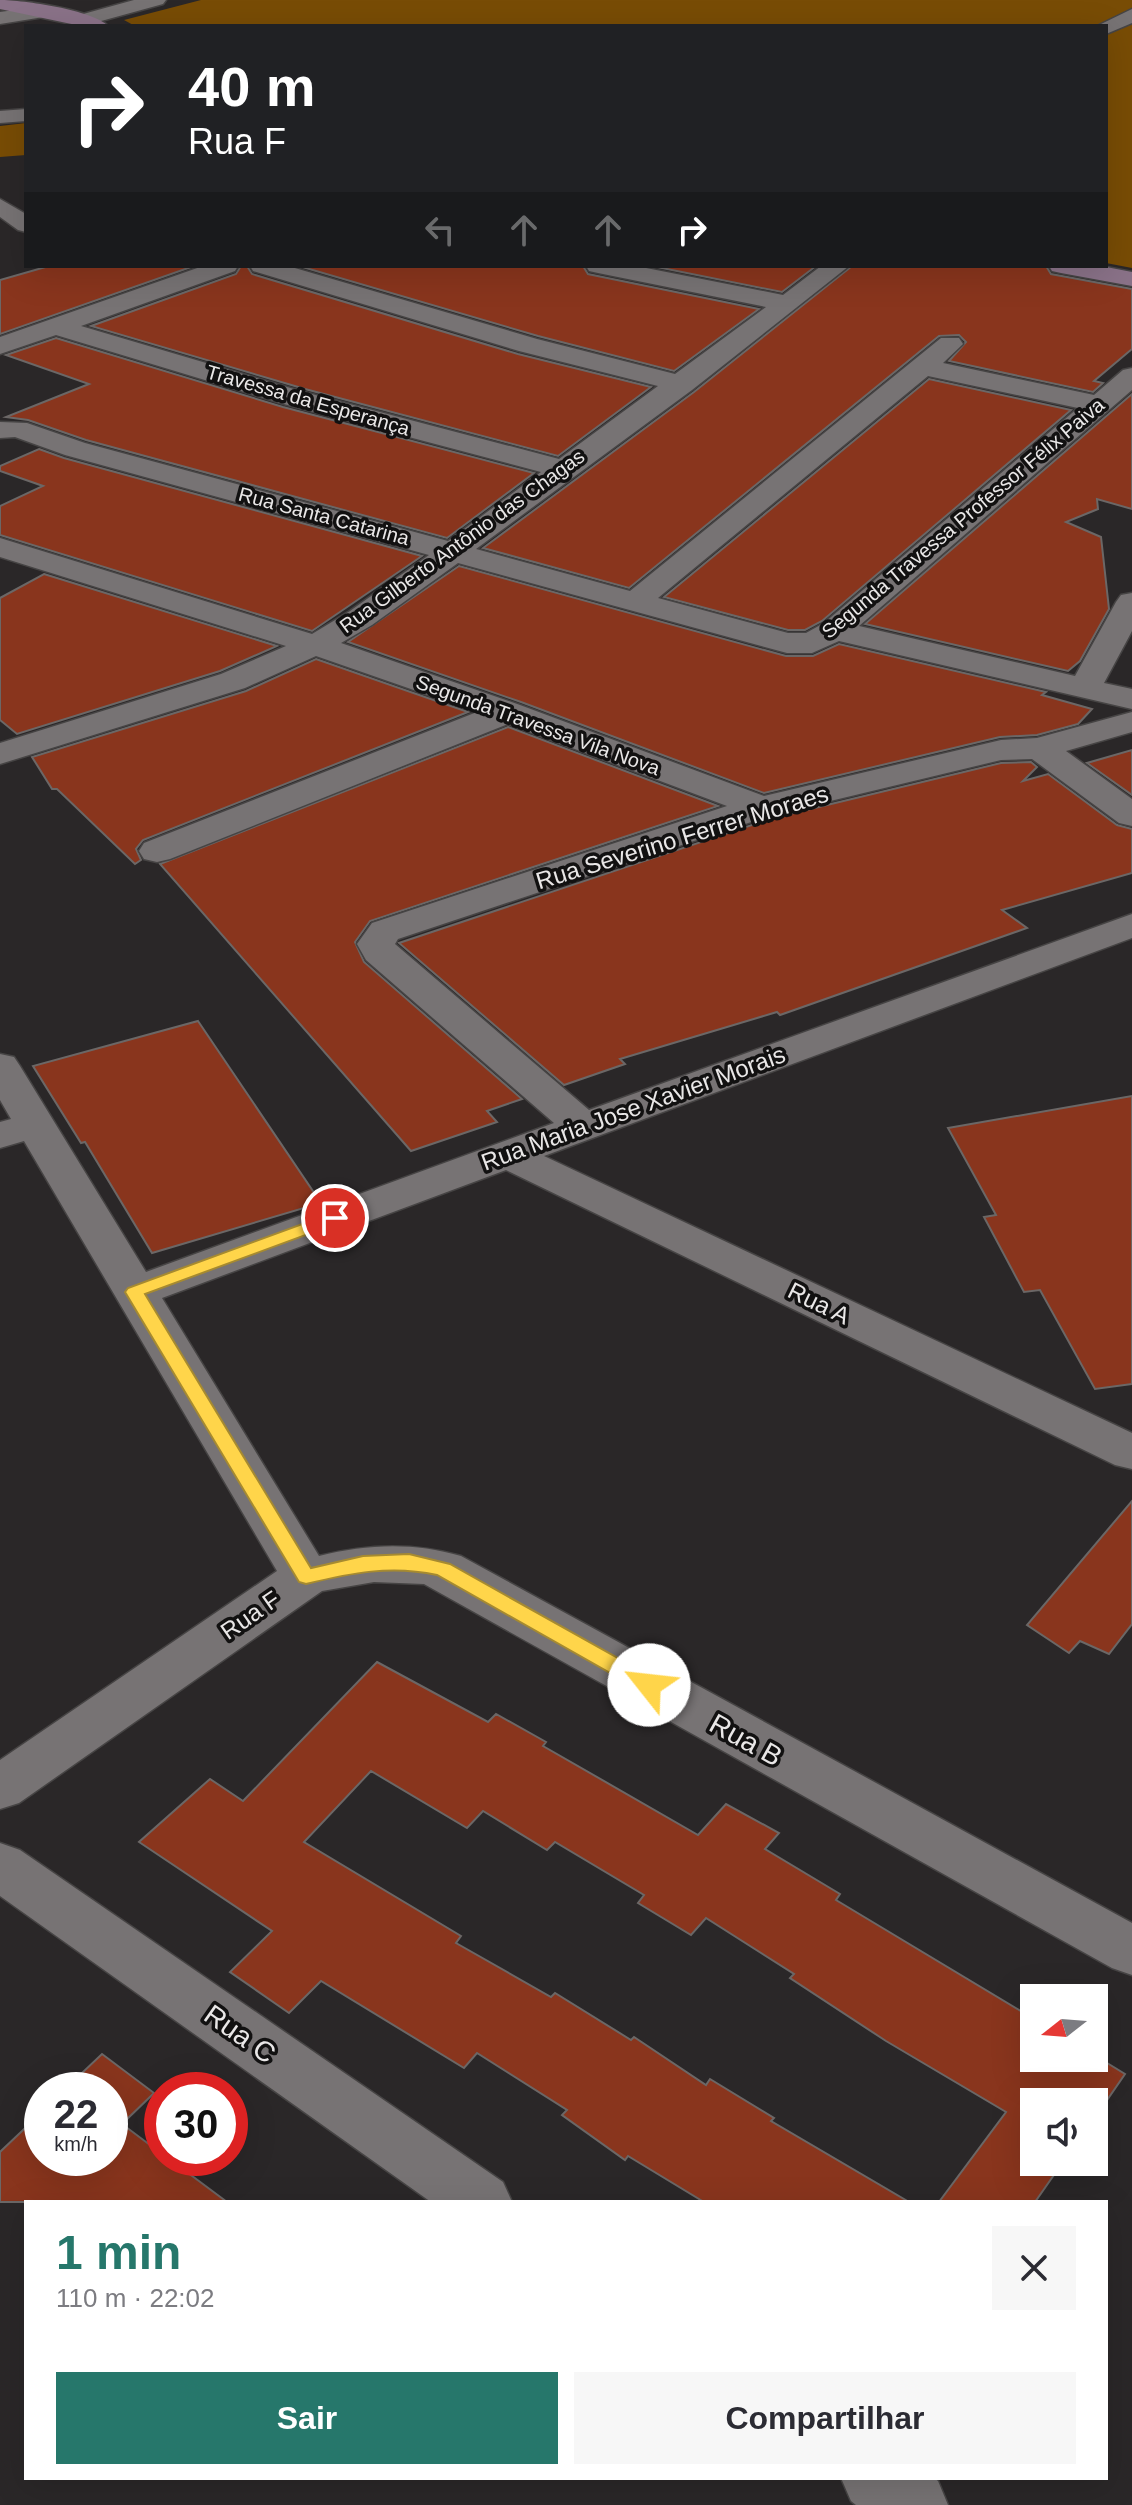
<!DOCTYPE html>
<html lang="pt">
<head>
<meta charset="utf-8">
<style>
	:root { --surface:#fff; --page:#f7f7f7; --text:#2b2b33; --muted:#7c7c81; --accent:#26776b }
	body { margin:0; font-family:Helvetica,sans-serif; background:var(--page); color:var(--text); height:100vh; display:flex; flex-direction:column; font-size:30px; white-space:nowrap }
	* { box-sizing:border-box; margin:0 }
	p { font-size:26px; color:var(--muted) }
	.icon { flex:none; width:44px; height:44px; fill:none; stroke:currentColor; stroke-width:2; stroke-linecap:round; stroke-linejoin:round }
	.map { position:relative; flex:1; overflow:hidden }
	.sheet { position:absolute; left:24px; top:2200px; width:1084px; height:280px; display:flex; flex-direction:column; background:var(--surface); border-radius:0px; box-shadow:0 8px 32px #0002 }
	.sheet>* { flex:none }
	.guide { position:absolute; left:24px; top:24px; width:1084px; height:244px; border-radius:0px; box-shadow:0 8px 32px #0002; background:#202124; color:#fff; overflow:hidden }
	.needle { width:52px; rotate:253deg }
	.tools { position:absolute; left:1020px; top:1984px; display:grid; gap:16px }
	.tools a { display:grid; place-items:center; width:88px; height:88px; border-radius:0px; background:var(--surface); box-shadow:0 8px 32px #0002; font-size:40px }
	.speed { position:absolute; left:24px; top:2072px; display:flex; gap:16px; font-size:40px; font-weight:700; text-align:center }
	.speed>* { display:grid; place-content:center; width:104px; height:104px; border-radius:50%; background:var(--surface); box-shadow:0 8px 32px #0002; line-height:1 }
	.speed small { font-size:20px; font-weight:400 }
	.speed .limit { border:12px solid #d22; background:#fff; color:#111 }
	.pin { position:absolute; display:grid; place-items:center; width:68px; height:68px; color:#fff; margin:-34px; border:4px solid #fff; border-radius:50%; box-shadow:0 2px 8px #0007 }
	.me { position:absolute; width:88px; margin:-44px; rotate:299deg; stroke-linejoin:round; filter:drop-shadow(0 0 6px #0008) }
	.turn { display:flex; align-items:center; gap:28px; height:168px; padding:0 32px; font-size:36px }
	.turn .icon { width:104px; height:104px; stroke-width:2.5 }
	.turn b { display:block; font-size:56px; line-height:68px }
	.lanes { display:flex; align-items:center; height:76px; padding:0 32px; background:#0003; justify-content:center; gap:40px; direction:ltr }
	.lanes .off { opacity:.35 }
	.round { display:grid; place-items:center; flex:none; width:84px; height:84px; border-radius:0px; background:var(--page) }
	.headline { display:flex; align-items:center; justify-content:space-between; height:136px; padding:0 32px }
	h1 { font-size:48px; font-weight:600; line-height:60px; color:var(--accent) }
	.primary-button { display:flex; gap:16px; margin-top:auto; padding:16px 32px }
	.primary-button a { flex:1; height:92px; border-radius:0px; background:var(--accent); color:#fff; font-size:32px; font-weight:600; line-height:92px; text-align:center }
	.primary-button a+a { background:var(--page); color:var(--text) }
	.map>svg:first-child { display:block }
	.forest { fill:#784c05 }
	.building { fill:#89351d; stroke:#6b6766; stroke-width:2 }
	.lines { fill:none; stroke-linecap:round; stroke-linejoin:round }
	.minor-casing { stroke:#464444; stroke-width:3 }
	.secondary-casing { stroke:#464444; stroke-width:3 }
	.minor { fill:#777374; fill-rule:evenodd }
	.secondary { fill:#8a7288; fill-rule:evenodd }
	.route { fill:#ffd54a; stroke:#a68a30; stroke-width:2 }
	.labels { text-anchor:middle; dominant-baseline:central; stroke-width:7; stroke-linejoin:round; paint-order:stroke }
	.far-street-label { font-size:20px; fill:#e9e7e7; stroke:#121111 }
	.street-label { font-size:24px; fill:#e9e7e7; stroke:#121111 }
	.near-street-label { font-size:28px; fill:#e9e7e7; stroke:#121111 }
</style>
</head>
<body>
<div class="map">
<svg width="1132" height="2505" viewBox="0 0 1132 2505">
	<rect width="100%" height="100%" fill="#2a2728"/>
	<g class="forest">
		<polygon points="201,0 1132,0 1132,268 1106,263 1106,26 135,26 124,20"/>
		<polygon points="26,123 26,155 0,157 0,126"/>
	</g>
	<g class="building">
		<polygon points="49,266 194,266 0,334 0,280"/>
		<polygon points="241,266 247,266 252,274 518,354 651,387 558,456 305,389 91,326 236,274"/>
		<polygon points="299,266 583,266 588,274 759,309 674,371 538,336"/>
		<polygon points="652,266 816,266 782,292"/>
		<polygon points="852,266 1046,266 1051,274 1132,289 1132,349 1094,381 1103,383 1093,392 949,361 966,342 959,335 939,336 629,588 483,548 694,392"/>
		<polygon points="56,338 283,407 534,473 447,538 86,440 28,420 6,417 89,384 6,355"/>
		<polygon points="929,379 1071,410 822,621 805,630 788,630 664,597"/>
		<polygon points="1132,394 1132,509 1097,499 1098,509 1066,522 1101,537 1109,609 1080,661 1068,671 865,624"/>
		<polygon points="39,449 64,458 422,556 312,631 0,535 0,506 43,486 0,471 0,466"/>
		<polygon points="459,566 786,656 813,656 839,644 1046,692 1042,695 1092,709 1078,724 1037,735 1000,737 764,793 521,702 348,642"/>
		<polygon points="44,574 277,646 220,671 17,734 0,720 0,598"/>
		<polygon points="316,659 468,712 143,840 136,849 141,860 135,864 57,789 52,789 32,757 246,691"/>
		<polygon points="508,727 718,806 370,921 355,942 364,962 522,1099 487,1111 497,1122 411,1151 160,864"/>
		<polygon points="1132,750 1132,795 1087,763"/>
		<polygon points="1031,762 1037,767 1023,781 1048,774 1117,825 1132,829 1132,873 1002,910 1027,928 780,1015 777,1012 620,1059 625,1064 564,1085 399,943 773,818 1001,763"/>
		<polygon points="198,1021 321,1203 152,1253 85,1142 81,1143 33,1066"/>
		<polygon points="1132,1096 1132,1384 1095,1389 1040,1290 1024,1292 984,1217 996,1215 948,1128"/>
		<polygon points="1132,1501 1132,1624 1109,1654 1080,1641 1069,1653 1027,1625"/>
		<polygon points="377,1662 488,1722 496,1714 546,1742 543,1746 698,1835 726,1804 779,1833 765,1849 840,1894 836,1900 1034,2019 1034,2058 1094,2058 1094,2055 1125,2074 1094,2119 1094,2102 1034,2102 1034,2162 1063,2162 1035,2202 939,2202 1006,2112 886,2041 790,1978 794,1974 706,1918 691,1935 638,1903 644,1895 555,1842 547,1850 483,1811 467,1828 371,1771 304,1842 461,1936 456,1943 551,1997 555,1993 631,2040 634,2037 706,2085 710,2079 774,2118 771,2121 909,2202 704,2202 628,2156 625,2160 562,2115 567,2110 477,2053 464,2068 321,1981 289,2013 230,1972 272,1931 139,1842 210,1779 243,1801"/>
		<polygon points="102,2054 154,2093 122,2124 162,2154 162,2158 168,2158 227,2202 0,2202 0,2152 42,2112 42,2158 110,2158 110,2090 64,2090"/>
	</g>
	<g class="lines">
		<g class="minor-casing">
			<g id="minor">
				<polygon points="134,0 166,0 163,4 83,26 73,20 76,16"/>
				<polygon points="43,6 50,8 53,12 50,16 0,24 0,12"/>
				<polygon points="1132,9 1132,23 1106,34 1106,26 1097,26"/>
				<polygon points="26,109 26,121 0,123 0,111"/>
				<polygon points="0,199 26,214 26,232 18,230 0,217"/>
				<path d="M203,266H238L235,271L81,326L304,392L559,459L658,386L519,351L253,271L250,266H288L537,339L675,374L766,307L598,273L589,271L586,266H636L783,295L821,266H849L692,390L476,549L630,591L941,338H959L963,344L943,363L1094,395L1123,370L1132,368V390L859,626L1075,676L1116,602L1121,595L1132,593V631L1104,683L1132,689V709L839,641L812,653H787L458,563L372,625L341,643L520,705L764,796L1001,740L1037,738L1132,712V732L1066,751L1132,799V826L1119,823L1032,759L1001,760L772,815L398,939L395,944L589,1110L1132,914V938L544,1156L1132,1433V1469L1115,1465L506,1170L162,1298L319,1556C367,1544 413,1542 461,1556L1132,1923V1975L1112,1968L424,1584L374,1582L322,1591L19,1803L0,1809V1760L277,1571L24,1141L0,1148V1122L11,1119L0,1100V1054L14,1057L20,1066L146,1272L554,1123L366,960L357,944L372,923L727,806L508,724L170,859L157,862L144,859L139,851L144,843L477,712L316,656L245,688L0,764V743L221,674L286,646L0,557V538L312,634L350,611L429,555L65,455L15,437L0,438V422L27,423L85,443L448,541L541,472L284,404L56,335L0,354V337ZM928,376L1078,408L824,623L806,633H788L658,598Z"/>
				<polygon points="0,1843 20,1850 503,2182 512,2202 431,2202 0,1896"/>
				<polygon points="841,2478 934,2478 938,2481 948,2505 856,2505 851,2501"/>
			</g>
		</g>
		<g class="secondary-casing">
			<g id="secondary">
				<path d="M0,0C23,0 93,10 108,26H81L0,9Z"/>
				<polygon points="1049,266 1101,266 1132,272 1132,286 1061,273 1052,271"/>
			</g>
		</g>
		<use href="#minor" class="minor"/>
		<use href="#secondary" class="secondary"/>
	</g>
	<path class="route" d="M335,1212L344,1218L341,1222L145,1294L311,1568L363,1556L409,1554L450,1564L657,1680L660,1685L657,1691H642L437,1575C391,1565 351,1573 306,1584L299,1582L125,1292L128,1288Z"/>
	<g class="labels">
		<g class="far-street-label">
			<text transform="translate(308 400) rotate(16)">Travessa da Esperança</text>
			<text transform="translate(324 516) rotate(15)">Rua Santa Catarina</text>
			<text transform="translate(963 518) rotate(-40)">Segunda Travessa Professor Félix Paiva</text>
			<text transform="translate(462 541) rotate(-36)">Rua Gilberto Antônio das Chagas</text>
			<text transform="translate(538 725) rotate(20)">Segunda Travessa Vila Nova</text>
		</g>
		<g class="street-label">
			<text transform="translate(682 837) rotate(-17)">Rua Severino Ferrer Moraes</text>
			<text transform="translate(633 1108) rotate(-20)">Rua Maria Jose Xavier Morais</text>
			<text transform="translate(819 1303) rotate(26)">Rua A</text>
			<text transform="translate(250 1615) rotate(-35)">Rua F</text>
		</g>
		<g class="near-street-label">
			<text transform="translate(746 1740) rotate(29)">Rua B</text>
			<text transform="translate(240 2034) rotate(35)">Rua C</text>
		</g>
	</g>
</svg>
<div class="tools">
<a><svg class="needle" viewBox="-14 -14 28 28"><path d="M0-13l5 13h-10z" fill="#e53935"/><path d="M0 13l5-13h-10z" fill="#7c7c81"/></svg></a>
<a><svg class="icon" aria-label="sound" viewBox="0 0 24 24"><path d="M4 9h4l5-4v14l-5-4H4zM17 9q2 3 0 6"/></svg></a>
</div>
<div class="speed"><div>22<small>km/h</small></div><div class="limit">30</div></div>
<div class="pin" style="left:335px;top:1218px;background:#d93025"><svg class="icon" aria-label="arrive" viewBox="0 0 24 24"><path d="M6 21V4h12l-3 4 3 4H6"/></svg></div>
<svg class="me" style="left:649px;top:1685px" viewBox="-20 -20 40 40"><circle r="19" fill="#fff"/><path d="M0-13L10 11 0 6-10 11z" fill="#ffd54a"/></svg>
<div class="guide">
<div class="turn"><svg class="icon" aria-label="right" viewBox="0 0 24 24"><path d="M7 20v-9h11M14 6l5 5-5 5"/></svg><div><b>40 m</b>Rua F</div></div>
<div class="lanes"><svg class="icon off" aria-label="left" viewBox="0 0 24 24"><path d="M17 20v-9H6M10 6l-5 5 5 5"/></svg><svg class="icon off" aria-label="ahead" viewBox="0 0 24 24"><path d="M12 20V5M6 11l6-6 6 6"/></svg><svg class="icon off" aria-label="ahead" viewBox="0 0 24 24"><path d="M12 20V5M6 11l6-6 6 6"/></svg><svg class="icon" aria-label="right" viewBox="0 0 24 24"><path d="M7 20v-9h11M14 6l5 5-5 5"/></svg></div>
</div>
<section class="sheet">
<div class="headline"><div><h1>1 min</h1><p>110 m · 22:02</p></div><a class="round"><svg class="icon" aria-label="close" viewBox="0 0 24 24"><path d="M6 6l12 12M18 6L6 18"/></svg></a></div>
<div class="primary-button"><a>Sair</a><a>Compartilhar</a></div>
</section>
</div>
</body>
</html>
